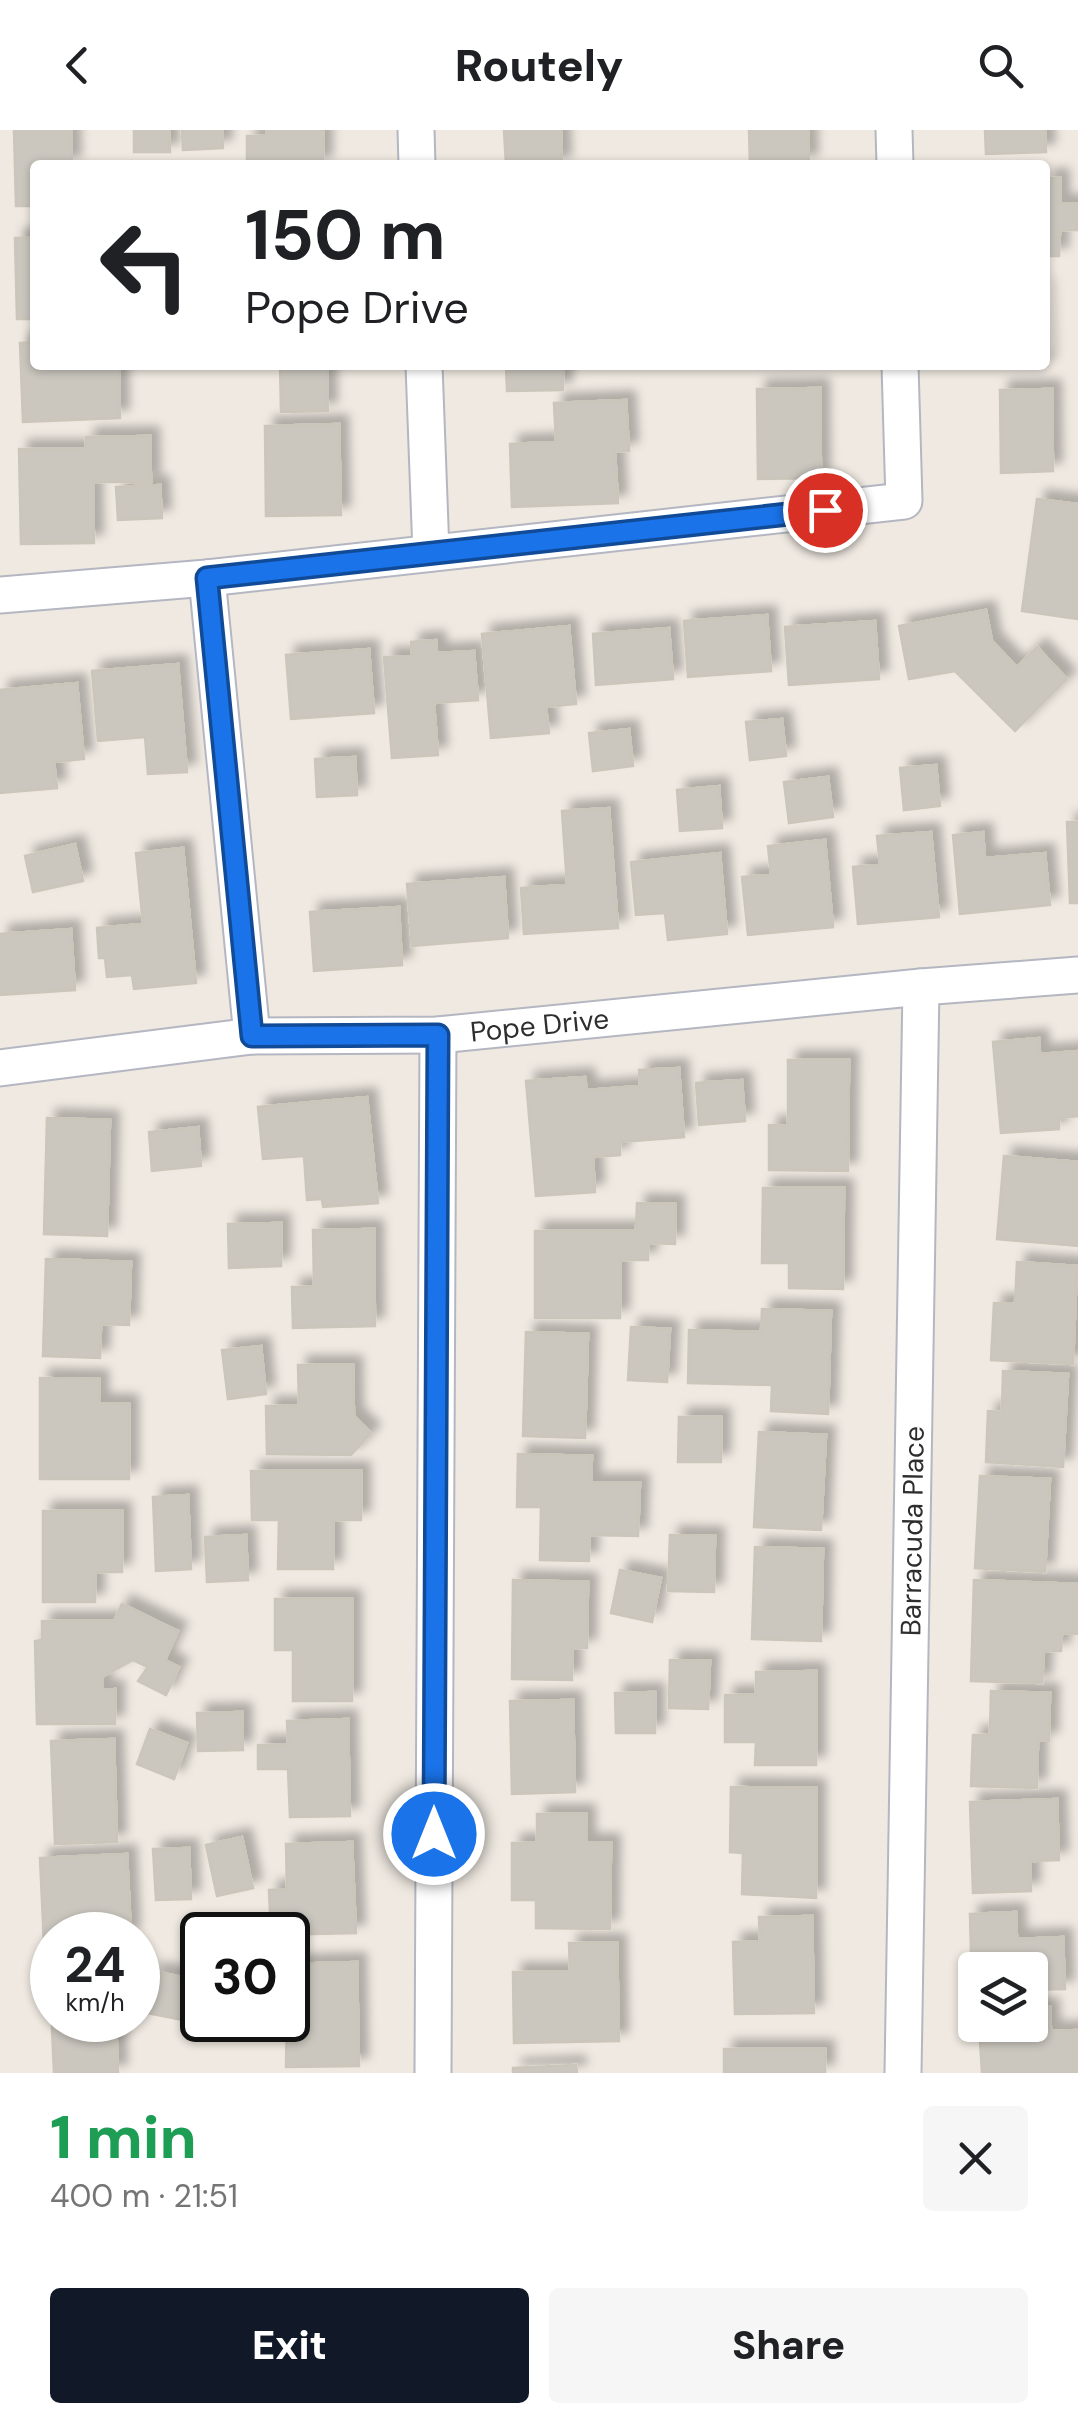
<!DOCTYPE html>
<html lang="en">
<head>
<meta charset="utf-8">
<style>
	:root { --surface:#fff; --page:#f6f6f6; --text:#202124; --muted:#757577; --accent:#111827 }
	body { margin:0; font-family:"DM Sans",sans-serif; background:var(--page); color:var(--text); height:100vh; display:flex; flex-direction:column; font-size:38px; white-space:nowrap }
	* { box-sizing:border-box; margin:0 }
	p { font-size:32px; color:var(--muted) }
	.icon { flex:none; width:55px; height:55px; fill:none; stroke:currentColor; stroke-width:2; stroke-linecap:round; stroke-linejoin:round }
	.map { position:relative; height:1943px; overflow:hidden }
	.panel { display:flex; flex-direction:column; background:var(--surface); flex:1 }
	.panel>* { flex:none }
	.top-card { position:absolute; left:30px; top:30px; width:1020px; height:210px; border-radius:10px; box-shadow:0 2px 8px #0004; background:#fff; color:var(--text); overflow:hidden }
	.controls { position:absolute; left:958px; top:1822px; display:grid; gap:20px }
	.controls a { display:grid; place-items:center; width:90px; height:90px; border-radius:10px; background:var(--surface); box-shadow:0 2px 8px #0004; font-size:50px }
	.speed { position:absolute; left:30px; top:1782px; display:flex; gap:20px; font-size:50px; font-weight:700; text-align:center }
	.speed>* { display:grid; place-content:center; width:130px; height:130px; border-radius:50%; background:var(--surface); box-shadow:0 2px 8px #0004; line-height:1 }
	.speed small { font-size:25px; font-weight:400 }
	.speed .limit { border:5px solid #111; border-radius:15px; background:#fff; color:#111 }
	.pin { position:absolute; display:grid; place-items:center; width:85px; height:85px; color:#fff; margin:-42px; border:5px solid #fff; border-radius:50%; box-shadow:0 2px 10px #0007 }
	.me { position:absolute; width:110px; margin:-55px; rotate:0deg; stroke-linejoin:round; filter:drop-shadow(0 0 8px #0008) }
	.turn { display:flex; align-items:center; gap:35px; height:210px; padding:0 50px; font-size:45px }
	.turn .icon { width:130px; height:130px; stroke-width:2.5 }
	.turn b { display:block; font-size:70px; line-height:85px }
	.round { display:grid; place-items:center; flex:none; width:105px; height:105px; border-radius:10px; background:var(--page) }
	.overview { display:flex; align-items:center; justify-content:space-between; height:170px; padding:0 50px }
	h1 { font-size:60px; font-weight:800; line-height:75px; color:#1e9e55 }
	.cta { display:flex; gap:20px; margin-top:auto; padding:20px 50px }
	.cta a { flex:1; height:115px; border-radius:10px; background:var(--accent); color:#fff; font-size:40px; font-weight:800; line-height:115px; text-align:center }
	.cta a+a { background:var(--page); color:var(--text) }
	header { display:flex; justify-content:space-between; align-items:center; height:130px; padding:0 50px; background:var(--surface); font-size:45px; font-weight:800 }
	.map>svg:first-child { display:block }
	.building { fill:#cbc7bf; stroke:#cbc5ba; stroke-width:2.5; filter:url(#shadow) }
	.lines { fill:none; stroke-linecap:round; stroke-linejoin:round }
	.minor-casing { stroke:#b4b7c1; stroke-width:39 }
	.minor { stroke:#fff; stroke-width:35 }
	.route-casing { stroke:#114b97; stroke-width:25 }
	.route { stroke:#1a73e8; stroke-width:18 }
	.labels { text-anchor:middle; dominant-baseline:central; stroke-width:9; stroke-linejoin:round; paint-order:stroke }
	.street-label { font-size:28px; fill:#2e2e2e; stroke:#fff }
</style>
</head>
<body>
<header><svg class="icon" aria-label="back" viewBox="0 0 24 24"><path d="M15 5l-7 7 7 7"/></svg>Routely<svg class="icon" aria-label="search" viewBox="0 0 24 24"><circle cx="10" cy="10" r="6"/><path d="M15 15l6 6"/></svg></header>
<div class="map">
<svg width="1078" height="1943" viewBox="0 0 1078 1943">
	<defs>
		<filter id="shadow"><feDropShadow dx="9" dy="-9" stdDeviation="5" flood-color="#0004"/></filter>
	</defs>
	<rect width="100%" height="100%" fill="#efe9e1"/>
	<g class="building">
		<polygon points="14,0 71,0 72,35 35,35 35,76 16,76"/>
		<polygon points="134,0 169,0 170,22 134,22"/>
		<polygon points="182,0 222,0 223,18 183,20"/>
		<polygon points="267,0 323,0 323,35 247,35 247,6 267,6"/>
		<polygon points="504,0 561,0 562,35 506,35"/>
		<polygon points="749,0 808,0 809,33 750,34"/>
		<polygon points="985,0 1045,0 1046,22 986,24"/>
		<polygon points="1045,48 1060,48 1060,74 1078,74 1078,100 1060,100 1059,126 1045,126"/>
		<polygon points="35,107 35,189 17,189 15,108"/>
		<polygon points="1045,156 1047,236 992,236 1045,235"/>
		<polygon points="35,212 35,235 119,235 120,288 23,292 20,213"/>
		<polygon points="280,235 327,235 328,281 281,282"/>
		<polygon points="506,235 563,235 563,260 507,261"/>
		<polygon points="820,258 821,348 758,349 757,259"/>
		<polygon points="1052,259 1053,341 1001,343 1000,260"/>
		<polygon points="626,270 629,321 615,321 618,373 512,377 510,314 556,312 554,273"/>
		<polygon points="339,294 341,385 266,386 265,296"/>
		<polygon points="150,306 151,352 93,352 94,413 21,414 19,319 86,319 86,307"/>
		<polygon points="160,355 162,388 118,390 116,357"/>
		<polygon points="1037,369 1078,374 1078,489 1022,481"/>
		<polygon points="986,480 992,511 1017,537 1037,517 1067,549 1015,601 955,541 909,549 899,496"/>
		<polygon points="767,485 771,541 688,547 684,491"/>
		<polygon points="875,491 879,549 789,555 785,497"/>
		<polygon points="569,496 576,574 546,577 549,603 491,608 482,504"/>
		<polygon points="669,498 673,549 596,555 593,504"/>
		<polygon points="436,510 437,523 474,521 478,570 434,573 438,625 392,628 384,527 412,526 411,512"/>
		<polygon points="369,519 374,583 291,589 286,525"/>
		<polygon points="178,534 187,642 148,644 145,607 98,611 92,541"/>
		<polygon points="77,553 84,629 54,632 57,658 0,663 0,560"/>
		<polygon points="782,589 786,626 750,630 746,592"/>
		<polygon points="629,599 633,636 593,641 589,603"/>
		<polygon points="355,627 357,665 317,667 315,629"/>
		<polygon points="936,635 940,676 904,680 900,638"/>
		<polygon points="828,647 833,687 789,693 784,652"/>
		<polygon points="719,656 722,698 680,701 677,660"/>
		<polygon points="609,678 618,798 524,804 521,758 567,755 562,681"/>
		<polygon points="1067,692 1078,692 1078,773 1070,773"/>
		<polygon points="931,702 939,787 858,794 853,737 880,735 877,706"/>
		<polygon points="983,702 985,728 1045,723 1050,775 960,784 953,705"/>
		<polygon points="825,710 833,797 748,805 742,747 771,745 768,716"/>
		<polygon points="75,714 83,751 33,762 25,726"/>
		<polygon points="183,718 196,853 134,859 132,845 107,847 105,828 99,828 97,798 143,794 136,723"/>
		<polygon points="720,723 727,804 668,810 665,783 636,785 631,732"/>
		<polygon points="504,747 508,808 412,816 407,754"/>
		<polygon points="399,777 402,835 314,841 310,782"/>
		<polygon points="71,799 75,860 0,865 0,804"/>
		<polygon points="1039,908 1040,924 1078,921 1078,986 1059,988 1059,999 1001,1003 993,912"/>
		<polygon points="788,930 849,930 848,1041 769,1040 769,995 788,996"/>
		<polygon points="679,938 684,1007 620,1012 620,1025 593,1027 595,1062 536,1066 526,951 585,947 587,960 640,956 639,940"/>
		<polygon points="742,950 745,991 699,995 696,953"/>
		<polygon points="367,967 378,1073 323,1077 322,1069 307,1070 304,1026 263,1029 258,977"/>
		<polygon points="47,988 110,990 107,1106 44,1104"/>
		<polygon points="198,997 201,1036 152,1041 149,1002"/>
		<polygon points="1004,1026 1078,1032 1078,1116 997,1109"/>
		<polygon points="763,1058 844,1058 843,1159 789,1158 789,1133 762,1133"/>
		<polygon points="637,1073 675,1074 675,1114 648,1113 648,1130 620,1130 620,1188 535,1188 535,1101 636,1101"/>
		<polygon points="281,1093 281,1136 229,1138 228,1094"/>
		<polygon points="374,1099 375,1196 293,1198 292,1157 314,1157 313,1100"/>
		<polygon points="46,1129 131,1132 129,1195 101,1194 100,1228 43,1226"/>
		<polygon points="1017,1132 1077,1136 1073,1234 991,1230 994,1173 1015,1174"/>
		<polygon points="762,1179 831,1181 828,1284 771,1281 772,1255 688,1253 689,1200 761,1202"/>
		<polygon points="631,1197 670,1199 667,1252 628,1250"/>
		<polygon points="526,1202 588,1204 585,1308 523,1306"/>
		<polygon points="261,1216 266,1264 228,1269 222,1220"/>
		<polygon points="298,1235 353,1235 354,1286 371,1303 351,1325 267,1324 266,1276 299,1276"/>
		<polygon points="1003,1241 1068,1244 1063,1337 986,1332 988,1281 1002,1282"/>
		<polygon points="40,1248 99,1249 99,1273 129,1274 129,1349 40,1349"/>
		<polygon points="679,1287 721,1287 721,1332 678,1332"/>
		<polygon points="759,1302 826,1305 821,1400 754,1397"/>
		<polygon points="518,1324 592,1326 591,1353 640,1353 638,1406 589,1405 589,1431 540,1430 541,1377 517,1377"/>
		<polygon points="251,1341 361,1341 361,1390 333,1390 333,1439 278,1439 279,1390 252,1390"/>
		<polygon points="980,1346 1050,1349 1045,1442 975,1438"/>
		<polygon points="188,1365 191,1439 156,1441 153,1367"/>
		<polygon points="43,1381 122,1381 122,1442 95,1442 95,1472 43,1472"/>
		<polygon points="246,1405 248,1450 207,1452 205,1407"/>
		<polygon points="670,1405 715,1406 714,1462 668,1461"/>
		<polygon points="755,1417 823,1419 821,1511 752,1509"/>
		<polygon points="620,1440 661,1448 652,1492 611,1483"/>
		<polygon points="513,1450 588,1452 587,1518 572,1518 572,1550 512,1549"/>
		<polygon points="974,1450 1078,1454 1078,1504 1062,1503 1061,1521 1044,1521 1042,1553 971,1551"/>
		<polygon points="275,1469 352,1469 352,1571 293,1571 293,1520 275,1520"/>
		<polygon points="122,1474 178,1501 165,1530 179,1537 166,1565 138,1551 148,1537 133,1530 102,1547 102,1560 115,1559 115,1594 37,1594 35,1511 42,1510 42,1491 114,1491"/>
		<polygon points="670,1530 710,1531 708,1579 669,1578"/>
		<polygon points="816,1541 816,1635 755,1635 756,1612 725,1612 725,1565 756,1565 756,1542"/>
		<polygon points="991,1561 1050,1563 1049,1611 1038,1610 1037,1658 971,1656 973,1605 990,1605"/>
		<polygon points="655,1562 655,1603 616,1603 615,1563"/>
		<polygon points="573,1570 575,1662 512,1664 510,1571"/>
		<polygon points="242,1582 243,1620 198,1621 197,1583"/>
		<polygon points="348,1589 350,1686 290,1687 288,1639 258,1639 258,1615 288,1615 287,1591"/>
		<polygon points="150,1599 187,1613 174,1649 137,1634"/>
		<polygon points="114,1609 117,1712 55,1714 51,1611"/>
		<polygon points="731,1657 816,1658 816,1768 742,1764 743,1723 730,1722"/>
		<polygon points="1057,1669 1059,1730 1030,1731 1031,1761 973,1763 970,1672"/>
		<polygon points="537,1684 586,1684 586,1713 611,1713 610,1799 536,1798 536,1770 512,1770 512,1713 537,1713"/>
		<polygon points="242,1707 253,1758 217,1766 206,1715"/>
		<polygon points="352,1712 356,1803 271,1805 269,1760 287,1759 286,1714"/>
		<polygon points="189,1718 191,1769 156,1770 153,1719"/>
		<polygon points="127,1724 131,1805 52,1805 52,1836 45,1836 40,1728"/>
		<polygon points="1016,1782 1017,1809 1063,1807 1065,1859 1030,1860 1030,1840 975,1840 975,1862 972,1862 970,1784"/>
		<polygon points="812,1786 814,1883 735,1884 733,1812 760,1811 759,1787"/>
		<polygon points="569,1813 617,1813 619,1911 514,1913 513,1842 570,1842"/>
		<polygon points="357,1832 359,1936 286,1937 288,1834"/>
		<polygon points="154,1841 191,1849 183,1890 147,1883"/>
		<polygon points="50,1853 52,1890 116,1890 118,1943 54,1943"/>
		<polygon points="1050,1877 1051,1901 1078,1900 1078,1943 982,1943 979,1895 1030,1895 1030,1879"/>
		<rect x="724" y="1919" width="101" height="24"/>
		<polygon points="576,1935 577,1943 513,1943 513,1938"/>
	</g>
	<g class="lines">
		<g class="minor-casing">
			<g id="minor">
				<polyline points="416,0 417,35"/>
				<polyline points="894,0 895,35"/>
				<polyline points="424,235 431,423"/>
				<polyline points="207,448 252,906"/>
				<polyline points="0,465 207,448 904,371 900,235"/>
				<path id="s1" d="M0,938L252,906L438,905L921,857L1078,845"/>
				<polyline points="433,1943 438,905"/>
				<path id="s2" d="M903,1943L921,857"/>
			</g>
		</g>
		<use href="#minor" class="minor"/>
	</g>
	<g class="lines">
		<g class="route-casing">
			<polyline id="route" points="434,1704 438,905 252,906 207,448 825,380"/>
		</g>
		<use href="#route" class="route"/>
	</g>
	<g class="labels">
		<g class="street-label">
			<text stroke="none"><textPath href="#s1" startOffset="542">Pope Drive</textPath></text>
			<text stroke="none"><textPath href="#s2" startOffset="542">Barracuda Place</textPath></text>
		</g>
	</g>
</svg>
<div class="controls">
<a><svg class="icon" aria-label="layers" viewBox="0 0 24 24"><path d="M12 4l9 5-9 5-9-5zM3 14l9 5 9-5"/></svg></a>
</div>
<div class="speed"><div>24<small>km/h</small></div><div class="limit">30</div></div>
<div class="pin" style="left:825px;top:380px;background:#d93025"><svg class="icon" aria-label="arrive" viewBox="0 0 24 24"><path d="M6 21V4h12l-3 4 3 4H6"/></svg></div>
<svg class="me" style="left:434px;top:1704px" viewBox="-20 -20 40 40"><circle r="17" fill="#1a73e8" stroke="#fff" stroke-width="3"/><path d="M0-11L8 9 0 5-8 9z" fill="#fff"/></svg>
<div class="top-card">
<div class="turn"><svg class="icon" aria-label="left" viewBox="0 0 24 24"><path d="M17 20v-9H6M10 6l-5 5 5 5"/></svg><div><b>150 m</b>Pope Drive</div></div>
</div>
</div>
<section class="panel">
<div class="overview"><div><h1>1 min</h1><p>400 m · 21:51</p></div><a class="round"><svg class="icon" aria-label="close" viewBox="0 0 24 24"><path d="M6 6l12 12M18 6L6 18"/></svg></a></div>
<div class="cta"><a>Exit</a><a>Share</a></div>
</section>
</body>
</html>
